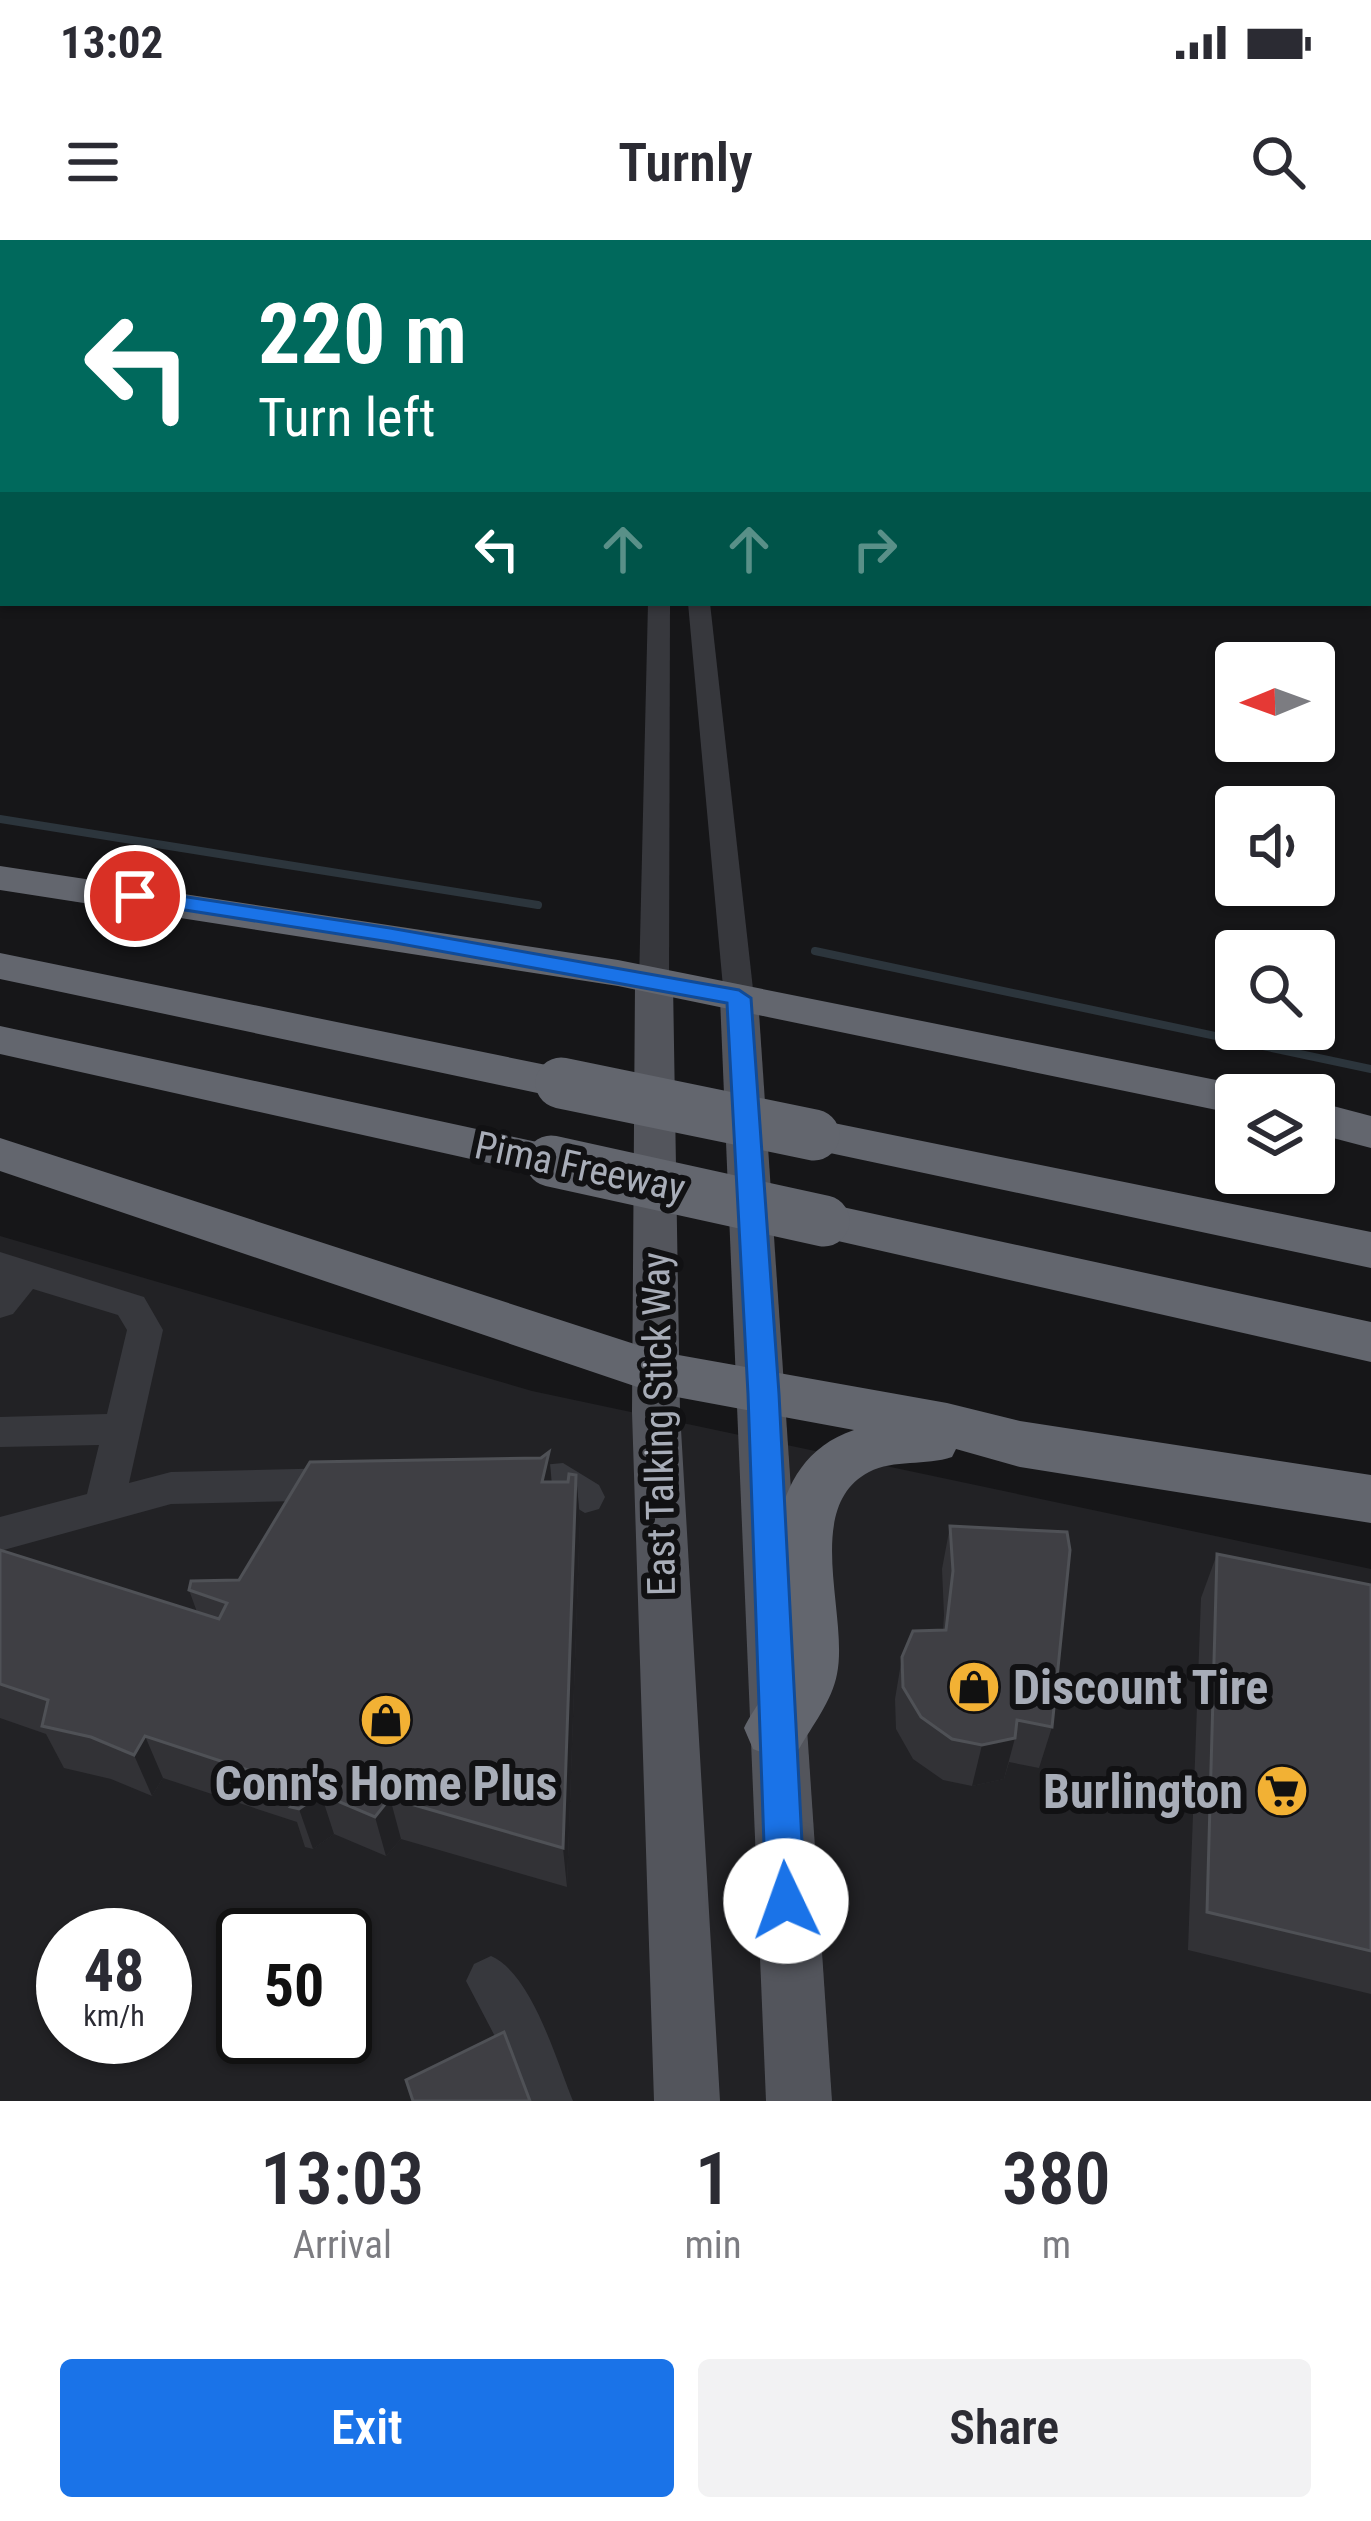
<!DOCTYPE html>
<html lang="en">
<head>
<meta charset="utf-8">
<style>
	:root { --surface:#fff; --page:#f2f2f3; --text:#2b2b33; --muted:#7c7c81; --accent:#1a73e8 }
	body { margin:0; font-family:"Roboto Condensed",sans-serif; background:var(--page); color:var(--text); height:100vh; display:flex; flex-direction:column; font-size:45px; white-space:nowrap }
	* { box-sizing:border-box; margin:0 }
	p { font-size:39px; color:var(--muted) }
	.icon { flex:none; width:66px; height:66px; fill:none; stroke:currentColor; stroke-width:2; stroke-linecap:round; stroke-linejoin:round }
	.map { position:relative; height:1861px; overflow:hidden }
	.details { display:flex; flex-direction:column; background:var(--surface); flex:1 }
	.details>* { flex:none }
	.guide { position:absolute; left:0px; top:0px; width:1371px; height:366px; box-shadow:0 3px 9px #0004; background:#00695c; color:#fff; overflow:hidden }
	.needle { width:78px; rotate:269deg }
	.controls { position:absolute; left:1215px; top:402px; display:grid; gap:24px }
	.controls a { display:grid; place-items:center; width:120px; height:120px; border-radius:12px; background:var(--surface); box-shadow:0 3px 9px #0004; font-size:60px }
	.speed { position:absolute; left:36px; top:1668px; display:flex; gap:24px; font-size:60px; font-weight:700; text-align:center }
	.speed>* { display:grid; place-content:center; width:156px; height:156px; border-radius:50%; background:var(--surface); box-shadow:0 3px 9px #0004; line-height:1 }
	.speed small { font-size:30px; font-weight:400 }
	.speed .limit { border:6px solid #111; border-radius:18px; background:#fff; color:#111 }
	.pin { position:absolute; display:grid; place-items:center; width:102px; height:102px; color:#fff; margin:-51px; border:6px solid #fff; border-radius:50%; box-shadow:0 3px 12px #0007 }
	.me { position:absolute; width:132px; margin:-66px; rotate:357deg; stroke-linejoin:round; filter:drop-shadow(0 0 9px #0008) }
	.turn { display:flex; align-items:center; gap:42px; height:252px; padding:0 60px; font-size:54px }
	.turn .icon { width:156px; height:156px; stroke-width:2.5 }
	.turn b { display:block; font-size:84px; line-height:102px }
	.lanes { display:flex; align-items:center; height:114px; padding:0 60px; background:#0003; justify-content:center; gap:60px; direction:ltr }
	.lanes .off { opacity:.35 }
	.eta { display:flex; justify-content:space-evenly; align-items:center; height:204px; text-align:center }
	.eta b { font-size:72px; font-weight:600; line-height:84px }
	.cta { display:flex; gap:24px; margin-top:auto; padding:24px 60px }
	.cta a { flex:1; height:138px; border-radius:12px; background:var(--accent); color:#fff; font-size:48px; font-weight:600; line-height:138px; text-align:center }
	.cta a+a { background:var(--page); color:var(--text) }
	.status { display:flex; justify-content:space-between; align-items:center; height:84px; padding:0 60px; background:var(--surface); direction:ltr }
	.status svg { height:33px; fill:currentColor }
	header { display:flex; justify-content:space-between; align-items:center; height:156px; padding:0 60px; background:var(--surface); font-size:54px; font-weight:600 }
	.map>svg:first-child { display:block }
	.built { fill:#222225; fill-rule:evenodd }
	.green { fill:#1c231d }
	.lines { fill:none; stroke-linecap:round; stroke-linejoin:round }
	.stream { stroke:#2c353c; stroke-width:8 }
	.minor { fill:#37383d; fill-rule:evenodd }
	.major { fill:#53555c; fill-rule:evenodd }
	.highway { fill:#63666e; fill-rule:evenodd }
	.highway-bridge { stroke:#63666e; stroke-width:51 }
	.wall { fill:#323236 }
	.shaded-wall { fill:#212124 }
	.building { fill:#3f3f44; stroke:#4f5156; stroke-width:3 }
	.route { fill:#1a73e8; stroke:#114b97; stroke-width:3 }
	.labels { text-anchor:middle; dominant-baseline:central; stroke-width:12; stroke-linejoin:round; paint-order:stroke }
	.street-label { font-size:39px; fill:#a8adb8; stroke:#111113 }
	.near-poi-label { font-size:48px; font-weight:bold; fill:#a8adb8; stroke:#111113; text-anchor:start }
</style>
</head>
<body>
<div class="status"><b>13:02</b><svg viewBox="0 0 49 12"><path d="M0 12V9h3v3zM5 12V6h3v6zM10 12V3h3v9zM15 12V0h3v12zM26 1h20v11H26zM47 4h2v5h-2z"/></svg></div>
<header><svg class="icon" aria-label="menu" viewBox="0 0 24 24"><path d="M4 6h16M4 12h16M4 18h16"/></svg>Turnly<svg class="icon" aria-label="search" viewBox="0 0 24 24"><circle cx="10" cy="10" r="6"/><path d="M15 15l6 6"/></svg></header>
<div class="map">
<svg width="1371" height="1861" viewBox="0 0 1371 1861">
	<rect width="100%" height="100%" fill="#161618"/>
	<path class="built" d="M0,996L532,1151L1371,1329V1861H0ZM63,1695H165V1797H63ZM243,1695H345V1797H243Z"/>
	<polygon class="green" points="0,0 306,0 3,3 0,264"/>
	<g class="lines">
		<g class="stream">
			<polyline points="0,579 538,665"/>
			<polyline points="815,711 1371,829"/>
		</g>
		<g class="minor">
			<polygon points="644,0 658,0 659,3 645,3"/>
			<rect x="669" y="0" width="14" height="3"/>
			<rect x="0" y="164" width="3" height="10"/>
			<rect x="0" y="264" width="3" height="12"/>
			<polygon points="648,363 670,363 669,743 654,752 639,743"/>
			<polygon points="688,363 710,363 754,758 739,767 724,758"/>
			<polygon points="0,1012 144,1057 163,1090 129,1243 171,1232 340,1228 354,1233 360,1244 354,1255 340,1260 171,1264 0,1311 0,1277 87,1254 99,1205 0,1207 0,1177 107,1174 127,1090 118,1075 33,1049 13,1074 0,1078"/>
			<polygon points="563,1223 599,1245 605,1257 599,1269 585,1273 555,1255 505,1257 491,1252 485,1241 491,1230"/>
			<path d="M491,1716C532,1734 556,1820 573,1861H521L500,1806L466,1741L474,1724Z"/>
		</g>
		<g class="major">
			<polygon points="654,732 667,735 673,743 680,1172 720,1861 654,1861 632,1172 635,743 641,735"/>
			<polygon points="739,746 752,750 758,758 832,1861 766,1861 720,758 726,750"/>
		</g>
		<g class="highway">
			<polygon points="0,626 618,720 1236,844 1252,848 1256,855 1236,855 1236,874 618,746 0,650"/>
			<polygon points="0,713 561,828 577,832 584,843 577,854 561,858 0,739"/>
			<polygon points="0,786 551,905 568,909 575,921 568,933 551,937 0,814"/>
			<polygon points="1314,861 1371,876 1371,908 1314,893"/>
			<polygon points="814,879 1371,992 1371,1028 797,906 791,895 797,884"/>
			<path d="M0,898L656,1111L947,1163L1020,1181L1371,1235V1283L1020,1227L956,1209L952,1217C926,1226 894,1219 869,1232C802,1267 849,1376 837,1434C832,1461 812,1486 799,1509L776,1518L753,1509L744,1488C752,1470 770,1450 775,1432C779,1417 774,1400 774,1386C770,1311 771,1218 854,1190L655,1153L0,931Z"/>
			<polygon points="824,963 1371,1082 1371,1122 807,994 799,981 807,968"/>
		</g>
		<g class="highway-bridge">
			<polyline points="561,843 814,895"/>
			<polyline points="551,921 824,981"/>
		</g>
	</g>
	<g class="wall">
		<polygon points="549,1212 551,1242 568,1242 576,1235 580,1279 567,1647 401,1599 386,1616 334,1594 313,1609 305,1607 297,1582 163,1538 152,1556 111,1539 64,1528 46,1494 0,1478 0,1310 197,1372 189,1350 239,1340 541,1218"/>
		<polygon points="950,1286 1052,1487 1039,1528 1009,1522 1004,1539 972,1546 943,1540 913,1519 896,1489 895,1459 902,1417 943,1390 944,1375 942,1329"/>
		<polygon points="1217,1314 1371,1345 1371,1754 1188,1710 1201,1358"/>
	</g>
	<g class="shaded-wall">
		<polygon points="3,124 3,143 0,143 0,125"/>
		<polygon points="549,1212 553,1257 542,1242"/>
		<polygon points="576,1235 580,1279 567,1647 563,1608"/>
		<polygon points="145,1496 163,1538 152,1556 134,1515"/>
		<polygon points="1015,1498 1004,1539 972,1546 982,1505"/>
		<polygon points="321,1554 334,1594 313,1609 299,1569"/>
		<polygon points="390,1558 401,1599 386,1616 375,1577"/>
	</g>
	<g class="building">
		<polygon points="345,0 385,0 383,3 344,3"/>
		<polygon points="0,104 3,104 3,124 0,125"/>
		<polygon points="549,1212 542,1242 568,1242 569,1234 576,1235 563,1608 390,1558 375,1577 321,1554 299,1569 291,1567 312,1551 145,1496 134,1515 91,1497 42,1486 48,1460 0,1444 0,1310 219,1379 227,1363 189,1350 191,1341 239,1340 310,1222 541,1218"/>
		<polygon points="950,1286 1067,1292 1070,1310 1052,1487 1017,1480 1015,1498 982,1505 952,1499 921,1477 903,1447 902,1417 913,1391 946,1390 953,1331"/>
		<polygon points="1217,1314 1371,1345 1371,1711 1207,1672"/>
		<polygon points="504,1792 530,1861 413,1861 406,1840"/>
	</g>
	<polygon class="route" points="135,649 390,688 739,750 751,758 779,1154 805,1661 800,1675 786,1681 772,1675 766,1661 748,1154 727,763 390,702 127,661 127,651"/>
	<defs>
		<g id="shop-disc" transform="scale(2.7)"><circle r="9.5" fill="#f2b134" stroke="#111113"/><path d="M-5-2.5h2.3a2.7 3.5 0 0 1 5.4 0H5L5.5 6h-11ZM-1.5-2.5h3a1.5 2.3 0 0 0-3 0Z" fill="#111"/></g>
		<g id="supermarket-disc" transform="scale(2.7)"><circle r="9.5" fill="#f2b134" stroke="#111113"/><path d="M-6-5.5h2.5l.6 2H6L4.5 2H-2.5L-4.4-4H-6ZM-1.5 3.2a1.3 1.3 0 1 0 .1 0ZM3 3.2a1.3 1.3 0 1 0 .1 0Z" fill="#111"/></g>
	</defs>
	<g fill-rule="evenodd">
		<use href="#shop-disc" x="974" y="1447"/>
		<use href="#shop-disc" x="386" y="1480"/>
		<use href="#supermarket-disc" x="1282" y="1551"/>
	</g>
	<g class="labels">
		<g class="street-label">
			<text transform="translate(580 927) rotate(12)">Pima Freeway</text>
			<text transform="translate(659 1184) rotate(-91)">East Talking Stick Way</text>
		</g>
		<g class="near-poi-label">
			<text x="1013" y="1447">Discount Tire</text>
			<text x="386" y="1543" text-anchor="middle">Conn's Home Plus</text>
			<text x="1243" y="1551" text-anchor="end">Burlington</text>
		</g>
	</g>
</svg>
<div class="controls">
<a><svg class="needle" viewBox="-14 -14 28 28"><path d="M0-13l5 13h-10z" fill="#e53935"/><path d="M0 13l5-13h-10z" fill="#7c7c81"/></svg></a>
<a><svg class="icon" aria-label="sound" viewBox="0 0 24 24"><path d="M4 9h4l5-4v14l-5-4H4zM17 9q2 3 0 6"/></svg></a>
<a><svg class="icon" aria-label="search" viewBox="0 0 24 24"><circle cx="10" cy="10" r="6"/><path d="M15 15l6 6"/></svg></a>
<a><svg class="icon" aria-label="layers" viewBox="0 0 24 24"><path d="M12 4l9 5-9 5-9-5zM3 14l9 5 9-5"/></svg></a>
</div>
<div class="speed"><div>48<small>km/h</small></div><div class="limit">50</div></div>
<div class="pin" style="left:135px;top:656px;background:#d93025"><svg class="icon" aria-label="arrive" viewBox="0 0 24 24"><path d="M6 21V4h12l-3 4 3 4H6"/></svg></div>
<svg class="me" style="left:786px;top:1661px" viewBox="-20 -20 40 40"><circle r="19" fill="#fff"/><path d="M0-13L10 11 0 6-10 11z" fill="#1a73e8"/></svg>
<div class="guide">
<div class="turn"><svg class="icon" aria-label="left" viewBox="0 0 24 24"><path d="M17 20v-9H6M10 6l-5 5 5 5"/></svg><div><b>220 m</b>Turn left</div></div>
<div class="lanes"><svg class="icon" aria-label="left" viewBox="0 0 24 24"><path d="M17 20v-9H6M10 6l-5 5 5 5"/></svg><svg class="icon off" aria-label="ahead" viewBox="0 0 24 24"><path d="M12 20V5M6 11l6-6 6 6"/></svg><svg class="icon off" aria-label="ahead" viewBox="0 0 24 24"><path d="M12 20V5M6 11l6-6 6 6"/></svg><svg class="icon off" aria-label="right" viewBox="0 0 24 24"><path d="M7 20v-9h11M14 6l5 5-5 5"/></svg></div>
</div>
</div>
<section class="details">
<div class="eta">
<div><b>13:03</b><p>Arrival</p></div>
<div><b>1</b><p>min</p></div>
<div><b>380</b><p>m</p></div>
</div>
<div class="cta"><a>Exit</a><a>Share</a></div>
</section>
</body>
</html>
